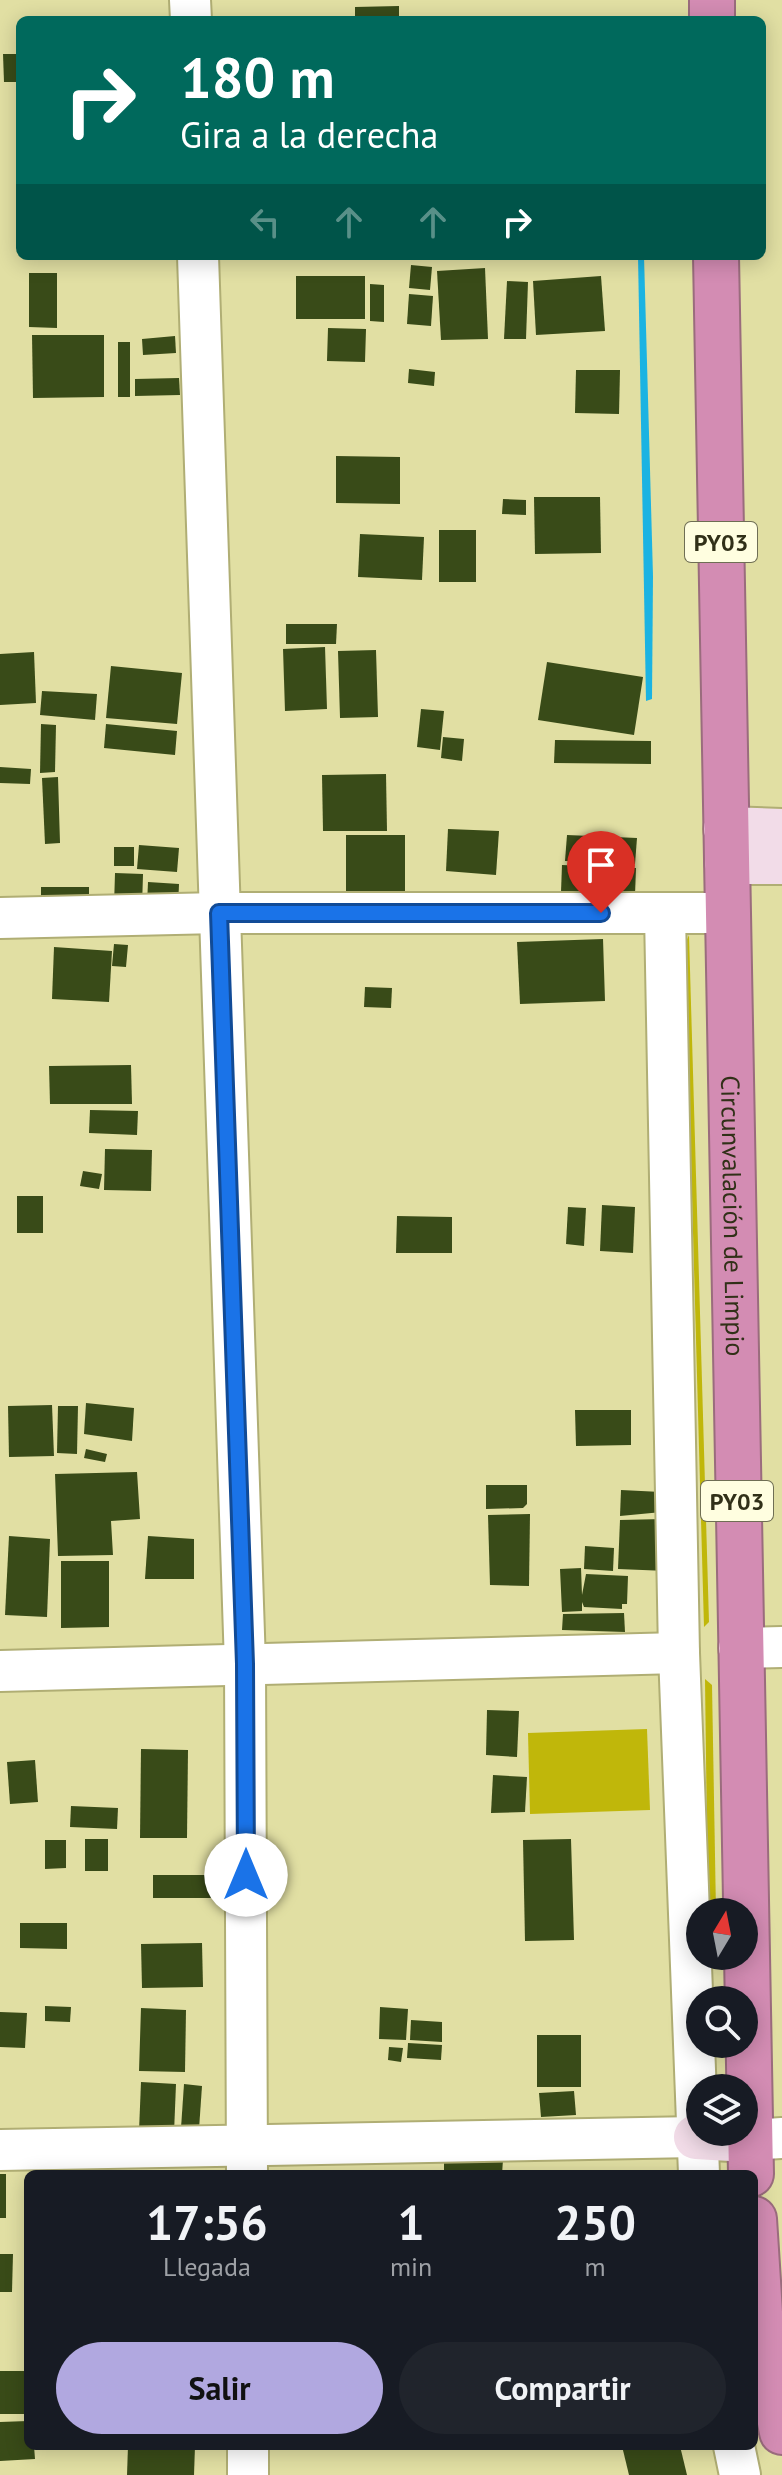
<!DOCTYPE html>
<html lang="es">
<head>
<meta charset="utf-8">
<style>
	:root { --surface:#171b24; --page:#20242c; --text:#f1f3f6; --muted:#9ea1a6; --accent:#b1a8e0 }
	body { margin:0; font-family:"PT Sans",sans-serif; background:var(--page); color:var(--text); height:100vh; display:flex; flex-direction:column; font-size:30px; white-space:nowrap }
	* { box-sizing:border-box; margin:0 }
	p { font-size:26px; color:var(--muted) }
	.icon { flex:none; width:44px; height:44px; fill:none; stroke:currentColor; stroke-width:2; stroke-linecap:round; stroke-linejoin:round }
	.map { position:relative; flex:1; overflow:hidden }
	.panel { position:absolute; left:24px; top:2170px; width:734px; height:280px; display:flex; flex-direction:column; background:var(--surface); border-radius:12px; box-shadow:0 4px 20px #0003 }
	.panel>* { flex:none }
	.top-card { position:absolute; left:16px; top:16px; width:750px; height:244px; border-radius:12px; box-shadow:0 4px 20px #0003; background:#00695c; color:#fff; overflow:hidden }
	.needle { width:52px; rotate:10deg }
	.tools { position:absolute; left:686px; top:1898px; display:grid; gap:16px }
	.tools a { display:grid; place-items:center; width:72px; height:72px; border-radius:50%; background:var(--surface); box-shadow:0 4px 20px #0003; font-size:40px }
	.pin { position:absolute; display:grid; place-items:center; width:68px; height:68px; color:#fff; margin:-82px -34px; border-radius:50% 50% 50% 0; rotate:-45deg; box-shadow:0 0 8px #0007 }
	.pin .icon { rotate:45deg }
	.me { position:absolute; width:88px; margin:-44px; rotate:0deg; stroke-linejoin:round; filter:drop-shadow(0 0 6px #0008) }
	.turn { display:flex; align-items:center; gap:28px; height:168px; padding:0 32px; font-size:36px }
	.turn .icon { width:104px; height:104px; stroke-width:2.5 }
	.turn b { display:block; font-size:56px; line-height:68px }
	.lanes { display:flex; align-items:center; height:76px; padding:0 32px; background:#0003; justify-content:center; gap:40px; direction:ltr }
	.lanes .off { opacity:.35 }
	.eta { display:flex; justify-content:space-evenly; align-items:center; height:136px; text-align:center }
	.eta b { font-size:48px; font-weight:800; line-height:56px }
	.action { display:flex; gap:16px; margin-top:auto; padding:16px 32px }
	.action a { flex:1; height:92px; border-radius:48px; background:var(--accent); color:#111; font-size:32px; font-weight:800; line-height:92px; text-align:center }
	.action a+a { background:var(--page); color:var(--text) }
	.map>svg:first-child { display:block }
	.green { fill:#c0b70a }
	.water { fill:#1bb3e2 }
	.building { fill:#394b18 }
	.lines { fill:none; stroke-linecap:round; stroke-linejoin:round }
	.street-casing { stroke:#b0ae74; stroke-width:44 }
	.secondary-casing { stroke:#b0ae74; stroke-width:48 }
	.highway-casing { stroke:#9a6c7d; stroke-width:48 }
	.street { stroke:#fff; stroke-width:40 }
	.secondary { stroke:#f2dce8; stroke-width:44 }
	.highway { stroke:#d38cb3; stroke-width:44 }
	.route-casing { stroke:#114b97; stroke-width:20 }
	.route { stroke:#1a73e8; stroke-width:14 }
	.labels { text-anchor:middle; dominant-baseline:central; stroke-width:8; stroke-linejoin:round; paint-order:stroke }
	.shield { fill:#fffee0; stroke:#6f6e54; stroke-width:2 }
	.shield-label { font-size:24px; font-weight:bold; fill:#313018 }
	.street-label { font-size:26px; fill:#313018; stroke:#fffee0 }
</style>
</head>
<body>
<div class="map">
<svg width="782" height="2475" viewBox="0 0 782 2475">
	<rect width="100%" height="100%" fill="#e1dfa3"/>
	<g class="green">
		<polygon points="689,935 709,1622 704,1627 685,944"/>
		<polygon points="705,1679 712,1685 716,1912 708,1912"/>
		<polygon points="647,1729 650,1810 530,1814 528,1733"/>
	</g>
	<polygon class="water" points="638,256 644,256 653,576 652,699 646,701"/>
	<g class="building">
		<polygon points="399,6 399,20 355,20 355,7"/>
		<polygon points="3,54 20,54 20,82 4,82"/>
		<polygon points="411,265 432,267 430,290 409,288"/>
		<polygon points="485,268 488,339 441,340 437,271"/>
		<polygon points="29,273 57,273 57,328 29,327"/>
		<rect x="296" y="276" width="69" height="43"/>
		<polygon points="601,276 605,331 536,335 533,281"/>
		<polygon points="507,281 528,282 526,339 504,339"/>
		<polygon points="370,284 384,285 384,322 370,321"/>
		<polygon points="409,294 433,296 431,326 407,324"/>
		<polygon points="328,328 366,329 365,362 327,361"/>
		<polygon points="32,335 104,335 104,397 33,398"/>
		<polygon points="175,336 176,353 143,355 142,339"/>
		<rect x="118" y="342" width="12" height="55"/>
		<polygon points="409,369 435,372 434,386 408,383"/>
		<polygon points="576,370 620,370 619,414 575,413"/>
		<polygon points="179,378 180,395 135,396 135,379"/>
		<polygon points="336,456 400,457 400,504 336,503"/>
		<polygon points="534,497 600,497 601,553 535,554"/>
		<polygon points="503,499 526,500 526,515 502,514"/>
		<rect x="439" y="530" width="37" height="52"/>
		<polygon points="360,534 424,537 422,580 358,577"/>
		<polygon points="286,624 337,624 336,644 286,644"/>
		<polygon points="325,647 327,709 285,711 283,649"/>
		<polygon points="376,650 378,717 340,718 338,651"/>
		<polygon points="34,652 36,703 0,705 0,654"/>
		<polygon points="547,662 643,677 634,735 538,720"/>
		<polygon points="111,666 182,673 177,724 106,718"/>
		<polygon points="42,691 97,694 95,720 40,715"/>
		<polygon points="421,709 444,711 440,750 417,747"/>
		<polygon points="41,724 56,725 55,772 40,773"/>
		<polygon points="106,724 177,731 175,755 104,748"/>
		<polygon points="443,737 464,739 462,761 441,758"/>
		<polygon points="555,740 651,741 651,764 554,763"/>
		<polygon points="0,767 31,769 30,784 0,783"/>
		<polygon points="386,774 387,831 323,831 322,775"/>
		<polygon points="58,777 60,843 45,844 42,778"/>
		<polygon points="448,829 499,831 496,875 446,871"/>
		<rect x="346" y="835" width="59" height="64"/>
		<polygon points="567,835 637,838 635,864 565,861"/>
		<polygon points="139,845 179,848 177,872 137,869"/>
		<rect x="114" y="847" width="20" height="19"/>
		<polygon points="562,865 636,868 635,895 561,892"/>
		<polygon points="115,873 143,874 142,907 114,906"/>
		<polygon points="148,882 179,884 178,907 147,905"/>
		<rect x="41" y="887" width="48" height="18"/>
		<polygon points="603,939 605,1001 520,1004 517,942"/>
		<polygon points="114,944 128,945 126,967 112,966"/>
		<polygon points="54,947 112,951 109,1002 52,999"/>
		<polygon points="365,987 392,988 391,1008 364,1007"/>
		<polygon points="131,1065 132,1104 50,1104 49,1066"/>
		<polygon points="90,1110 138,1111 137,1135 89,1133"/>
		<polygon points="105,1149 152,1150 151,1191 104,1190"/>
		<polygon points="83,1171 102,1174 99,1189 80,1186"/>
		<rect x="17" y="1196" width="26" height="37"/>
		<polygon points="602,1205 635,1207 633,1253 600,1251"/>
		<polygon points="568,1207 586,1208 584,1246 566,1244"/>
		<polygon points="397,1216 452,1217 452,1253 396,1253"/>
		<polygon points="86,1403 134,1408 132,1441 84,1434"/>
		<polygon points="52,1405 54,1456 9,1457 8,1406"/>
		<polygon points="58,1406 78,1406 77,1454 57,1453"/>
		<polygon points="575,1410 631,1410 631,1445 576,1446"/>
		<polygon points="86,1449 107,1454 105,1462 84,1458"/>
		<polygon points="137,1472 140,1519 111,1521 113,1555 58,1556 55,1474"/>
		<polygon points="486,1485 527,1485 527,1504 523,1508 486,1509"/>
		<polygon points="621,1490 661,1492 662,1512 620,1516"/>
		<polygon points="488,1515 530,1514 529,1586 490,1585"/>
		<polygon points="663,1519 667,1571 618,1569 620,1520"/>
		<polygon points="9,1536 50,1539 47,1617 5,1615"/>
		<polygon points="148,1536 194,1539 194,1579 145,1579"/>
		<polygon points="585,1546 614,1548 613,1571 584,1569"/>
		<polygon points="61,1561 109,1561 109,1627 61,1628"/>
		<polygon points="581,1568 582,1595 586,1574 628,1576 627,1604 622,1604 622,1609 584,1607 582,1602 582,1611 562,1612 560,1569"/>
		<polygon points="624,1613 625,1632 562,1630 563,1614"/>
		<polygon points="487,1710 519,1711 517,1757 486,1755"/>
		<polygon points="141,1749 188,1750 187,1838 140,1838"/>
		<polygon points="35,1760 38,1802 10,1804 7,1762"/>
		<polygon points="493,1775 527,1777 525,1812 491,1813"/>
		<polygon points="71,1806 118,1808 117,1829 70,1827"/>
		<rect x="85" y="1839" width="23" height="32"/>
		<polygon points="571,1839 574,1940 525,1941 523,1840"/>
		<polygon points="45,1840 66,1840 66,1868 45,1869"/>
		<rect x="153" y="1875" width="60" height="23"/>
		<polygon points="20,1923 67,1923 67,1949 20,1948"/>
		<polygon points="202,1943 203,1987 142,1988 141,1944"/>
		<polygon points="45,2006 71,2007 70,2022 45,2021"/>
		<polygon points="380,2007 408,2009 406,2040 379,2039"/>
		<polygon points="141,2008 186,2010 185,2072 139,2071"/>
		<polygon points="0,2012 27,2013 25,2048 0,2047"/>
		<polygon points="411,2020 442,2022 442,2042 410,2040"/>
		<rect x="537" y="2035" width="44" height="52"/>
		<polygon points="408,2043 442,2045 441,2060 407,2058"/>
		<polygon points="389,2047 403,2048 401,2062 388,2060"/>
		<polygon points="141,2082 176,2084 174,2133 139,2131"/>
		<polygon points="184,2084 202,2086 199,2129 181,2128"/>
		<polygon points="574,2091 576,2115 541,2117 539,2093"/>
		<polygon points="444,2158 503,2160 502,2174 444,2174"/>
		<rect x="0" y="2174" width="6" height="44"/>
		<polygon points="0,2254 13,2254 12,2292 0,2292"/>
		<rect x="0" y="2371" width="28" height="43"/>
		<polygon points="28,2421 28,2446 34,2446 35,2459 0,2461 0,2422"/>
		<polygon points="128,2446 195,2446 194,2475 127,2475"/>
		<polygon points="622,2446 680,2446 687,2475 629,2475"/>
	</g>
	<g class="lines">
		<g class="street-casing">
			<g id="street">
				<polyline points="190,0 191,20"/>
				<polyline points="198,256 245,1664 247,2174"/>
				<polyline points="665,913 679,1653 699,2174"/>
				<polyline points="0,918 219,913 729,913"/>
				<polyline points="739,1648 782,1647"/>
				<polyline points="0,1671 679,1653"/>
				<polyline points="749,2140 782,2138"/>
				<polyline points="0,2150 696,2137"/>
				<polyline points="248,2446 248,2475"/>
				<polyline points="734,2446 740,2475"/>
			</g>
		</g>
		<g class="secondary-casing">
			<g id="secondary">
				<polyline points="726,829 782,831"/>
				<polyline points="727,862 782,862"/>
				<polyline points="696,2137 749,2140"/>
			</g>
		</g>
		<g class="highway-casing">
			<g id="highway">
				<polyline points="712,0 712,20"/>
				<path id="s1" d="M716,256L751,2174"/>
				<polyline points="754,2219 761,2328 782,2432"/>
			</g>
		</g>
		<use href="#street" class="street"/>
		<use href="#secondary" class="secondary"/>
		<use href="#highway" class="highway"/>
	</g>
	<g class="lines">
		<g class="route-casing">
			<polyline id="route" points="246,1875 245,1664 219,913 601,913"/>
		</g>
		<use href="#route" class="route"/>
	</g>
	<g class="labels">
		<g class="shield">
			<rect x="685" y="522" width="72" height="40" rx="6"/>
			<rect x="701" y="1481" width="72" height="40" rx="6"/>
		</g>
		<g class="shield-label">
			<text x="721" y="542">PY03</text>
			<text x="737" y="1501">PY03</text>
		</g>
		<g class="street-label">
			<text stroke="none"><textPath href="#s1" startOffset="960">Circunvalación de Limpio</textPath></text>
		</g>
	</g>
</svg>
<div class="tools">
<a><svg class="needle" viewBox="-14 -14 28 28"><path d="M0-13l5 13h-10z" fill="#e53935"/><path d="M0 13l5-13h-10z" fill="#9ea1a6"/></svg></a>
<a><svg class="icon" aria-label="search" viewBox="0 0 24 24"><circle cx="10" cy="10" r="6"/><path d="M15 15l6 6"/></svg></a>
<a><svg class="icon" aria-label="layers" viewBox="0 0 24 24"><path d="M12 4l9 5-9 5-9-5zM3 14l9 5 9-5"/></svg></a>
</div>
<div class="pin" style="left:601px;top:913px;background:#d93025"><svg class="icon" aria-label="arrive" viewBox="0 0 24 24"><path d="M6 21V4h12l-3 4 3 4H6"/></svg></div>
<svg class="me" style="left:246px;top:1875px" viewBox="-20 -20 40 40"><circle r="19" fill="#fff"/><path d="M0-13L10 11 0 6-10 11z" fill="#1a73e8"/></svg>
<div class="top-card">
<div class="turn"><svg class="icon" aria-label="right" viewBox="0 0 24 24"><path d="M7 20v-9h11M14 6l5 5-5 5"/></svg><div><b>180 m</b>Gira a la derecha</div></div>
<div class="lanes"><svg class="icon off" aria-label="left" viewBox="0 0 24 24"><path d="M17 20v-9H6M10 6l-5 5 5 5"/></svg><svg class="icon off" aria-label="ahead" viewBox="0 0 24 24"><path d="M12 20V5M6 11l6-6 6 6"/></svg><svg class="icon off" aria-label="ahead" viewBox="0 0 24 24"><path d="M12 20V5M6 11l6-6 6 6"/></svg><svg class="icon" aria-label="right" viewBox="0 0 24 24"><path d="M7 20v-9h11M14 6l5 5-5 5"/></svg></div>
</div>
<section class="panel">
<div class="eta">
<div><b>17:56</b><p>Llegada</p></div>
<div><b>1</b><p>min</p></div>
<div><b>250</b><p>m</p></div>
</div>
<div class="action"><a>Salir</a><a>Compartir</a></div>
</section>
</div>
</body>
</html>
